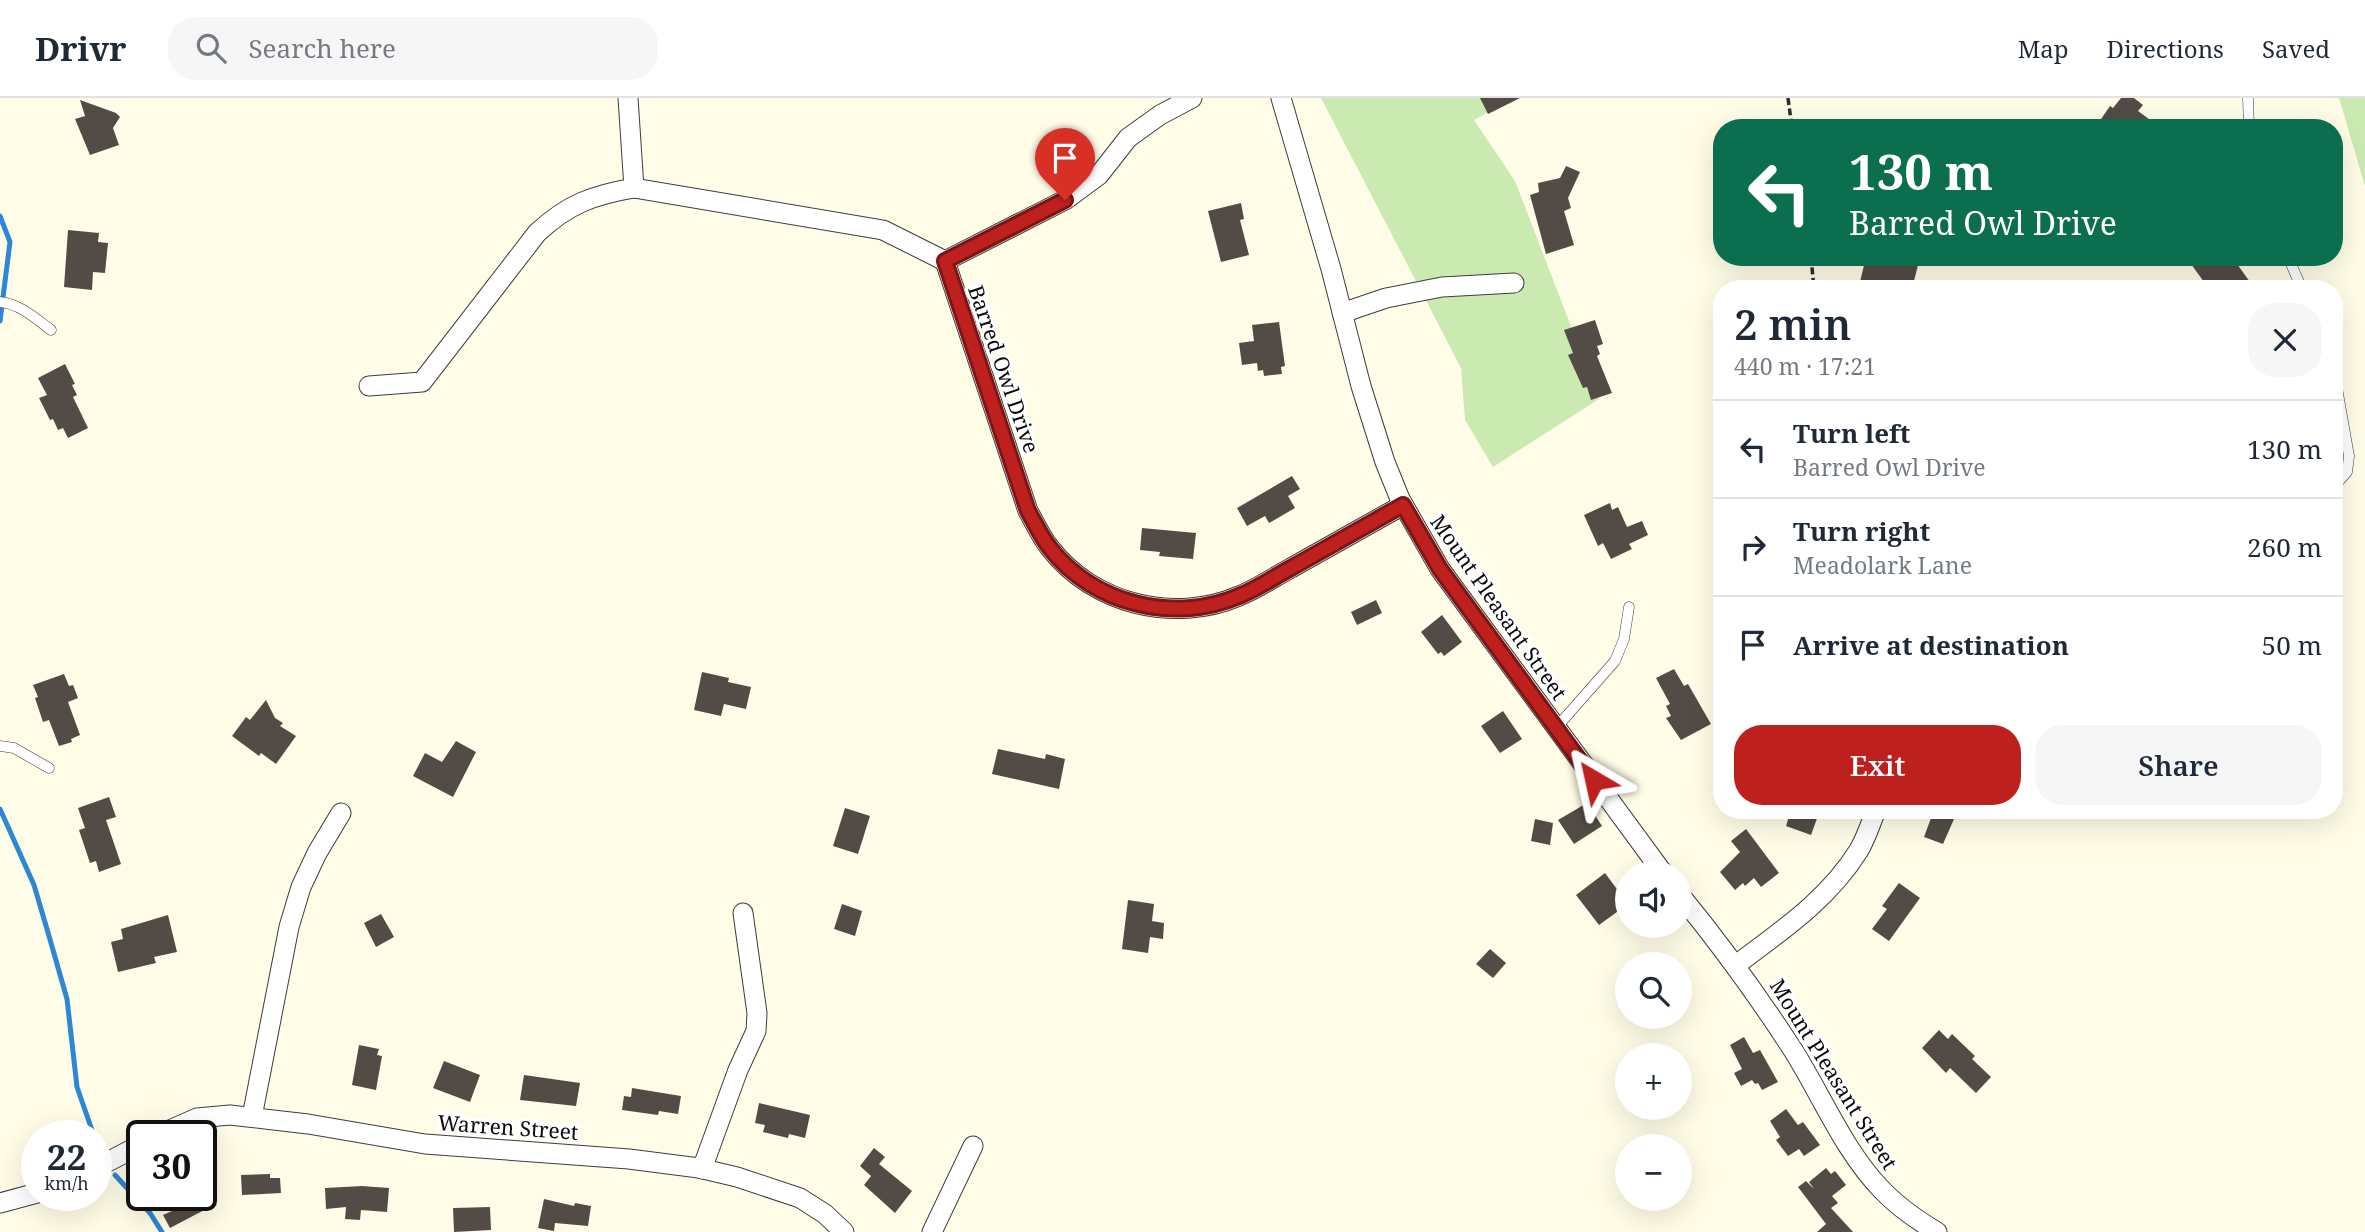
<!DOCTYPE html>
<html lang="en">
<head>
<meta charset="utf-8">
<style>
	:root { --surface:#fff; --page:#f6f6f7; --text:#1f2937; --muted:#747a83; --line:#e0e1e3; --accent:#be201e }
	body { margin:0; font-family:"Noto Serif",serif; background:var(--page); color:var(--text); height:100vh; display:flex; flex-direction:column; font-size:26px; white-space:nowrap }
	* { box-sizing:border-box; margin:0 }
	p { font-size:23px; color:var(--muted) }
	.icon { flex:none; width:38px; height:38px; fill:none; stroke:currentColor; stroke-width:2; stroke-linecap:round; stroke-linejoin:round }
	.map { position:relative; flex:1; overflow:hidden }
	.panel { position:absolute; left:1713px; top:182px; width:630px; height:539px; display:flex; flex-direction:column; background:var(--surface); border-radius:28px; box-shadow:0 7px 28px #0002 }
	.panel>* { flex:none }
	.banner { position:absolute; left:1713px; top:21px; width:630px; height:147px; border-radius:28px; box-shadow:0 7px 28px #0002; background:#0b6e4f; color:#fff; overflow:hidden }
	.fabs { position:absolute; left:1615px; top:763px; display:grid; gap:14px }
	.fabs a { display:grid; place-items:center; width:77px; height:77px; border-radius:50%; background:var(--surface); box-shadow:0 7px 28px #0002; font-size:35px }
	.speed { position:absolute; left:21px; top:1022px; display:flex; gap:14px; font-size:35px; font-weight:700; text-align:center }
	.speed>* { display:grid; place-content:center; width:91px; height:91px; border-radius:50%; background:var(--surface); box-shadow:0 7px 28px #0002; line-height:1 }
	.speed small { font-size:18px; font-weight:400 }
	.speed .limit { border:4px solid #111; border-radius:10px; background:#fff; color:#111 }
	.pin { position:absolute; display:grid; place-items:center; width:60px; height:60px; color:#fff; margin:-72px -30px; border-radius:50% 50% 50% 0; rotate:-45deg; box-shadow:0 0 7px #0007 }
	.pin .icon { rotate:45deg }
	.me { position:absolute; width:77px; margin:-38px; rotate:324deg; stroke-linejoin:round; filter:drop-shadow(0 0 5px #0008) }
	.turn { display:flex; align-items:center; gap:24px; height:147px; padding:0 21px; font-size:32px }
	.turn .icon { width:91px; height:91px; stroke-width:2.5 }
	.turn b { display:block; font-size:49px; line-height:60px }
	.round { display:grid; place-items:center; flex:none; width:74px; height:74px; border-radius:28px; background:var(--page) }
	.summary { display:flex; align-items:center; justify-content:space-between; height:119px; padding:0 21px }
	h1 { font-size:42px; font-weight:600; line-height:52px }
	.action { display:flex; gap:14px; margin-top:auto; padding:14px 21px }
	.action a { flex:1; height:80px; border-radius:28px; background:var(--accent); color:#fff; font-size:28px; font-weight:600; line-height:80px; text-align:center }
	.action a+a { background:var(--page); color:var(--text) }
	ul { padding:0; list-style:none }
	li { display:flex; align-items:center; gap:21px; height:98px; padding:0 21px; border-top:2px solid var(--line) }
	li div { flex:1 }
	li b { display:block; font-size:26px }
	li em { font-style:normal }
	header { display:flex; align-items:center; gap:42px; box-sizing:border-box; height:98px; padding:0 35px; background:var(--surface); border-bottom:2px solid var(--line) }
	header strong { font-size:33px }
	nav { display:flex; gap:38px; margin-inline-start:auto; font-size:24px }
	.search { width:490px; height:63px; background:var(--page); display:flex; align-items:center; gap:18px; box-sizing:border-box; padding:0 24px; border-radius:28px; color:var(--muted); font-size:26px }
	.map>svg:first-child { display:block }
	.green { fill:#cbeab1 }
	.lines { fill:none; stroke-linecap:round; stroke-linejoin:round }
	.stream { stroke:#2e87d2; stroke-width:5 }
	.building { fill:#534c46 }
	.lane-casing { stroke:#3d3d3d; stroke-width:11 }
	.street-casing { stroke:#3d3d3d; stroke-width:21 }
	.path { stroke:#2c2c2c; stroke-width:3.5; stroke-dasharray:7 3.5; stroke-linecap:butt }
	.lane { stroke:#fff; stroke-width:10 }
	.street { stroke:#fff; stroke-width:19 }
	.route-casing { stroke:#7c1514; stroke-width:18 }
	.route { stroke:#be201e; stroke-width:12 }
	.labels { text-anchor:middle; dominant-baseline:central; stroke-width:7; stroke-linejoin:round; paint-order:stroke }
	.street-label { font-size:21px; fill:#0a0a0a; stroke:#fff }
</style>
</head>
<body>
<header>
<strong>Drivr</strong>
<div class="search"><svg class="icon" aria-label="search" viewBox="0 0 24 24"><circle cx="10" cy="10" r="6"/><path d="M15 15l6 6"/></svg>Search here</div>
<nav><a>Map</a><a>Directions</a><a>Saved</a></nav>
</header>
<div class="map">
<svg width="2365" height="1134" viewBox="0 0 2365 1134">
	<rect width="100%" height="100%" fill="#fffce7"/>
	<g class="green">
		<polygon points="1321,0 1513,0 1474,22 1515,83 1599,301 1493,369 1465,322 1461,270"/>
		<polygon points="2339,0 2365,0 2365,88"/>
	</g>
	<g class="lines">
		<g class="stream">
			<polyline points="0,118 10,144 0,223"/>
			<polyline points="0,711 34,787 49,838 67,901 77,989 94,1038"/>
			<polyline points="96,1044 99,1052"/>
			<polyline points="115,1077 150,1115 162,1134"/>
		</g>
	</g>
	<g class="building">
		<polygon points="1480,0 1520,0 1488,16"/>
		<polygon points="2121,0 2134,0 2143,7 2138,13 2161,30 2107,30 2099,24 2110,8 2113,10"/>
		<polygon points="80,2 116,15 120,19 113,30 119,47 90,57 75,21 85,18"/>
		<polygon points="1566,68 1580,74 1568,100 1571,110 1564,113 1574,147 1546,156 1530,97 1539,94 1538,85 1560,80"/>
		<polygon points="1241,105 1244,121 1240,122 1249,157 1221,164 1208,113"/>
		<polygon points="68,132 99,135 98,144 108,145 105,175 93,174 92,192 64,189"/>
		<polygon points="1866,159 1886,159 1918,167 1912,191 1871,191 1859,188"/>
		<polygon points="2186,159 2232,159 2250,184 2241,191 2209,191"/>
		<polygon points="1595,222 1603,246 1597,248 1600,256 1597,258 1612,295 1591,302 1587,289 1583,290 1568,257 1573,255 1564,232"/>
		<polygon points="1279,224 1285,268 1281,269 1282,276 1264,278 1263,272 1258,273 1257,265 1242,267 1239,245 1254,243 1252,227"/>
		<polygon points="65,266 75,286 72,287 77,297 73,299 88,330 68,340 63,330 58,332 53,321 50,322 39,300 47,297 38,280"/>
		<polygon points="1292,378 1300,391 1288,398 1295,410 1269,425 1265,418 1247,428 1237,410"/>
		<polygon points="1610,405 1612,412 1618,409 1627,429 1642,423 1648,437 1629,446 1632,451 1611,461 1603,445 1598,448 1584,417"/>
		<polygon points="1142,430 1196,435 1193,461 1159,458 1160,454 1140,452"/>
		<polygon points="1376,502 1382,515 1357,527 1351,514"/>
		<polygon points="1442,517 1462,544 1444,558 1441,554 1438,556 1421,534"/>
		<polygon points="1674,571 1684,588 1688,586 1711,626 1681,642 1666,620 1671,618 1666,608 1670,606 1656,580"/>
		<polygon points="702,574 729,580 728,584 751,589 746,611 724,606 721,618 694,612"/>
		<polygon points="64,576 69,588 73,587 78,600 68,604 80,637 71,641 72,644 59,648 49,622 43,624 35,600 38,599 33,587"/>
		<polygon points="266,602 275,620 283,625 280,628 296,638 276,666 261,655 259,658 232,638 246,619 250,622"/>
		<polygon points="1503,613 1522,641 1500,655 1481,628"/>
		<polygon points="456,643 476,654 453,699 413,678 425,655 442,664"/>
		<polygon points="998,651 1045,661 1046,656 1065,661 1059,691 992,676"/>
		<polygon points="109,699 116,719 106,722 121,766 99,774 96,763 90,765 79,732 85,730 78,710"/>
		<polygon points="1587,705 1602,728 1574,746 1558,722"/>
		<polygon points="845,710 870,718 858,756 833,748"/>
		<polygon points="1791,712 1820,712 1811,737 1786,728"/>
		<polygon points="1934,712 1958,712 1943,746 1924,739"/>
		<polygon points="1535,721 1553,725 1550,747 1531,743"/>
		<polygon points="1746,731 1779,775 1761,789 1754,780 1745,788 1743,785 1735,792 1720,774 1740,754 1731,743"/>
		<polygon points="1605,775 1628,806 1599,827 1576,797"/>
		<polygon points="1899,785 1920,800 1889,843 1872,831 1887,811 1882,808"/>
		<polygon points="1128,802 1154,806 1152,823 1164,825 1163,841 1150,839 1148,855 1122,851"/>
		<polygon points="842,806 862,813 855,838 834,831"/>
		<polygon points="381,816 394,839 376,849 364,825"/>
		<polygon points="168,817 177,854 154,859 156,865 118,874 111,844 123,841 121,831"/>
		<polygon points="1490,851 1506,865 1493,880 1476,866"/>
		<polygon points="1939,932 1948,941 1952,936 1975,958 1972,961 1991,979 1976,995 1950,970 1946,975 1922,950"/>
		<polygon points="1744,939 1753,955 1760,952 1778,984 1762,992 1758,985 1755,986 1752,982 1741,988 1734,975 1742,971 1730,947"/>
		<polygon points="359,947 379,951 377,957 382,958 376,992 352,987"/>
		<polygon points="444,963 480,977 470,1004 433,990"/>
		<polygon points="524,977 580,985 576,1008 520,1002"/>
		<polygon points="632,990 681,998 678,1016 659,1013 658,1017 622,1012 624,998 631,999"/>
		<polygon points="759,1005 810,1017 805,1040 789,1036 788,1040 763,1034 765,1027 755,1025"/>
		<polygon points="1786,1011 1798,1027 1803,1024 1820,1047 1804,1058 1799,1051 1788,1058 1776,1042 1780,1039 1770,1023"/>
		<polygon points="874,1050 885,1059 879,1066 912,1093 895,1115 864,1087 871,1078 860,1068"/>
		<polygon points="1826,1070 1831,1076 1835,1073 1846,1087 1832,1098 1838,1105 1831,1110 1853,1134 1817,1134 1826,1126 1798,1089 1806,1083 1814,1091 1809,1084"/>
		<polygon points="270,1076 270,1080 280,1080 281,1095 242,1097 241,1077"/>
		<polygon points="362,1088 389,1090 387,1114 361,1112 360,1122 345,1121 346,1109 326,1111 325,1090"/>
		<polygon points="182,1097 205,1097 210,1109 170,1130 163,1117 172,1113 168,1105"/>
		<polygon points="544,1101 574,1108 575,1105 591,1108 588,1128 555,1125 554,1133 538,1130"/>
		<polygon points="490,1109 491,1132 454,1134 453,1110"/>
	</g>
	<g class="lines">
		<g class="lane-casing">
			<g id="lane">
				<polyline points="2248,0 2249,30"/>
				<polyline points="2288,159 2302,191"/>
				<path d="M0,204C20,206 35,220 51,232"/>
				<polyline points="2334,273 2349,358 2347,374 2339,383"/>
				<polyline points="1556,630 1615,563 1624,541 1629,509"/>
				<polyline points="0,648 14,650 49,670"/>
			</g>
		</g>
		<g class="street-casing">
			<g id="street">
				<polyline points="628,0 634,90"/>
				<polyline points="1281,0 1331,171 1361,288 1385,364 1400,401 1440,471 1663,775"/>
				<polyline points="945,163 1065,102 1099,77 1128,40 1160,17 1192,0"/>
				<polyline points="1342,215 1386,200 1442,189 1514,185"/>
				<path d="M369,288L422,284L537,135C568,106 593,97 634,90L883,132L945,163L1028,413C1035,425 1041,439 1050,450C1093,506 1174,526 1239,498C1257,491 1274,479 1291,470C1328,449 1366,428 1403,407"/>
				<path d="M1680,797C1721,847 1758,898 1793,952C1822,998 1844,1053 1882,1092C1898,1109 1917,1122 1937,1134"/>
				<path d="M1736,867C1781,833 1828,802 1859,752C1866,740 1871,725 1876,712"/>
				<polyline points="252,1019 289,829 301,789 317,755 341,715"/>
				<polyline points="156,1038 197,1020 230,1017 308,1026 425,1046 629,1061 699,1070 737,1079 800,1100 825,1116 844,1134"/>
				<polyline points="96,1070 142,1046"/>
				<polyline points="702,1071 738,972 756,933 757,915 743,815"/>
				<polyline points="0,1105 37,1095"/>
				<polyline points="932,1134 973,1048"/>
			</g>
		</g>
		<g class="path">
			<polyline points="1788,0 1792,30"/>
			<polyline points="1811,159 1814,191"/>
		</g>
		<use href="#lane" class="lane"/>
		<use href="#street" class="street"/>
	</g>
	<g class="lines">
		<g class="route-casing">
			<path id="route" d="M1065,102L945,163L1028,413C1035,425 1041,439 1050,450C1093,506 1174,526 1239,498C1257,491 1274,479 1291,470C1328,449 1366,428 1403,407L1440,471L1594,682"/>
		</g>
		<use href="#route" class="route"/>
	</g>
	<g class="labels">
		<g class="street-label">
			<text transform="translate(1004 271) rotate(71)">Barred Owl Drive</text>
			<text transform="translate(1499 509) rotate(55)">Mount Pleasant Street</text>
			<text transform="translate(1834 976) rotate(58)">Mount Pleasant Street</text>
			<text transform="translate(508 1029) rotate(4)">Warren Street</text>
		</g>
	</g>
</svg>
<div class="fabs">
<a><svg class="icon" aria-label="sound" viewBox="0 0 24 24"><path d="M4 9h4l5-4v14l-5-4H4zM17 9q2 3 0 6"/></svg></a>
<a><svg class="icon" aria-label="search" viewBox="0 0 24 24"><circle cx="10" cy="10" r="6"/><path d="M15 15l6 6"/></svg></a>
<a>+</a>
<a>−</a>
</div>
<div class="speed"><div>22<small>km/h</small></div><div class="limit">30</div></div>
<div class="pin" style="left:1065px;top:102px;background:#d93025"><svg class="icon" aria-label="arrive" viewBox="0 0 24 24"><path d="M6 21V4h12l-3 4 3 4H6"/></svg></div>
<svg class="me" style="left:1594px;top:682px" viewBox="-20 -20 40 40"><path d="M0-17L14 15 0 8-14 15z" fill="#be201e" stroke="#fff" stroke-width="4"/></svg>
<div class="banner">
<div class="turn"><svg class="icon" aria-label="left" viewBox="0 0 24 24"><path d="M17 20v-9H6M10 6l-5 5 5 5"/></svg><div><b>130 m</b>Barred Owl Drive</div></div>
</div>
<section class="panel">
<div class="summary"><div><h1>2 min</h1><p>440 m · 17:21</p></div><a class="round"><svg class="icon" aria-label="close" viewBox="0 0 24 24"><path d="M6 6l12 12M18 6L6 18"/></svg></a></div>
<ul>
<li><svg class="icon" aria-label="left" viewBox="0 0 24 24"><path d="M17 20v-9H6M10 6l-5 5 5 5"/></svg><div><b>Turn left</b><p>Barred Owl Drive</p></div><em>130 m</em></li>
<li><svg class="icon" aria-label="right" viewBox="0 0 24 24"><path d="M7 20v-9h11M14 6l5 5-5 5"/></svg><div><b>Turn right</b><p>Meadolark Lane</p></div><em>260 m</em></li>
<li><svg class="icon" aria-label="arrive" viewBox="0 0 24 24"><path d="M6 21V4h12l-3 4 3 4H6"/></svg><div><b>Arrive at destination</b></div><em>50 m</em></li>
</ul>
<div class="action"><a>Exit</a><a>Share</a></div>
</section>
</div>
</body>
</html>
